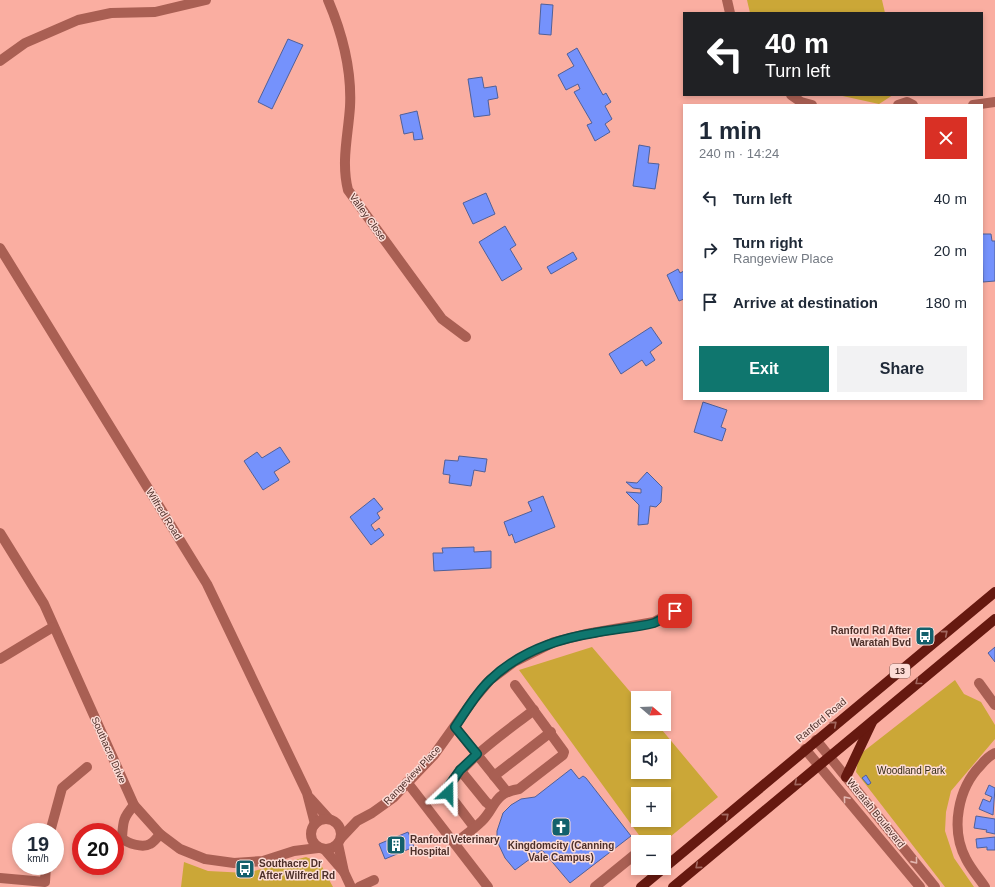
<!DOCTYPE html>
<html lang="en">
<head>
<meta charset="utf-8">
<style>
	:root { --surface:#fff; --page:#f2f2f3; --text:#1f2937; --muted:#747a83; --accent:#0f766e }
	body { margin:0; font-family:Helvetica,sans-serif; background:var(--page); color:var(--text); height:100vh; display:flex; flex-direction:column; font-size:15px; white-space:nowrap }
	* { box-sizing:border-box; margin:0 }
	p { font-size:13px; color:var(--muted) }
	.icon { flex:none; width:22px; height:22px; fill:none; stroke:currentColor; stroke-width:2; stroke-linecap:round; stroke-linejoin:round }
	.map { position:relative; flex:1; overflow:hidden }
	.sheet { position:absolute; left:683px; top:104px; width:300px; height:296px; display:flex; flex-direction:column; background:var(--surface); border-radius:0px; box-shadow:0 2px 6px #0003 }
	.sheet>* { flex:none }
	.banner { position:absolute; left:683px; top:12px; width:300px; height:84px; border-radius:0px; box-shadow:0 2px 6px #0003; background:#202124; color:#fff; overflow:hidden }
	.needle { width:26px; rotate:109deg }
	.buttons { position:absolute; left:631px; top:691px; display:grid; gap:8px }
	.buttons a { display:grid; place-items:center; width:40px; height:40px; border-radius:0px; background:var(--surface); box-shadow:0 2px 6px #0003; font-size:20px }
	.speed { position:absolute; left:12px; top:823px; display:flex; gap:8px; font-size:20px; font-weight:700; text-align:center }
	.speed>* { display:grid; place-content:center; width:52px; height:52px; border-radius:50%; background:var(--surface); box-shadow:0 2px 6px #0003; line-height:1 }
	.speed small { font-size:10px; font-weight:400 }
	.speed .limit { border:6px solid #d22; background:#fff; color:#111 }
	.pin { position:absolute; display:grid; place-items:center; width:34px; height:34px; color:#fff; margin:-17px; border-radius:8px; box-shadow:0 2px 6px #0006 }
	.me { position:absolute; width:44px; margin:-22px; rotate:23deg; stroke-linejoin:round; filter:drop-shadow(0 0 3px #0008) }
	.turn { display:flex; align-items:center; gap:14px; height:84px; padding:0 16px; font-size:18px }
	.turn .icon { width:52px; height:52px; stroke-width:2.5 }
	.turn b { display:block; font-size:28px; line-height:34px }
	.round { display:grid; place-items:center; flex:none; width:42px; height:42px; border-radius:0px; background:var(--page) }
	.head { display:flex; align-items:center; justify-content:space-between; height:68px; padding:0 16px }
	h1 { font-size:24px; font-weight:600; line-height:30px }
	.primary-button { display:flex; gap:8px; margin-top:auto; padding:8px 16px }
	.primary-button a { flex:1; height:46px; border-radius:0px; background:var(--accent); color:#fff; font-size:16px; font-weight:600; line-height:46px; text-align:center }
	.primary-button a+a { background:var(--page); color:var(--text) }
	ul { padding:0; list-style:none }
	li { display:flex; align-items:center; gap:12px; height:52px; padding:0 16px }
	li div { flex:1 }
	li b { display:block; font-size:15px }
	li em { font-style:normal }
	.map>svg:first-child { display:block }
	.green { fill:#cba737; fill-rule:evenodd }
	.building { fill:#7592fc; stroke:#506098 }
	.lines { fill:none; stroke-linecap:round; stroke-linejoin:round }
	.minor { stroke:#a95f53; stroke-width:10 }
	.major { stroke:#661910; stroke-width:10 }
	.oneway { stroke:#a2675f }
	.oneway2 { stroke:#e4b6af }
	.route-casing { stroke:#0a4d48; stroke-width:10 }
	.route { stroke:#0f766e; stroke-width:7 }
	.labels { text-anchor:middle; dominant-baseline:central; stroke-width:3; stroke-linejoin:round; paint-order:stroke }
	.shield { fill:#fddcd6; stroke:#82635d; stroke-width:1 }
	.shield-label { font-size:9px; font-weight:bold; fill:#4d2f29 }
	.street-label { font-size:10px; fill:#4d2f29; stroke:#fddcd6 }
	.poi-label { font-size:10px; font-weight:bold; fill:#4d2f29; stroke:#fddcd6; text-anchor:start }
	.park-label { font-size:10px; fill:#322a14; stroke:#fddcd6 }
</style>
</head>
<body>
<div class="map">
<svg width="995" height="887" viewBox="0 0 995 887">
	<rect width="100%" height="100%" fill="#faaea1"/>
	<g class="green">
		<polygon points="747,0 882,0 885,13 750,13"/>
		<polygon points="838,95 893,95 879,104"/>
		<path d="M592,647L638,701V724H657L718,797L664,842H644L519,670ZM638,746H664V772H638ZM638,794H664V820H638Z"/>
		<polygon points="955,680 964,694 981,702 995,725 995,739 951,791 946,812 945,831 954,858 974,887 945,887 856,772 859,755"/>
		<polygon points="306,857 320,863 333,887 181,887 184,862 208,871 247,873"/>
	</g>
	<g class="building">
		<polygon points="541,4 553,5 551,35 539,34"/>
		<polygon points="288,39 303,45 272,109 258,102"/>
		<polygon points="577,48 603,95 606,93 611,102 605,106 612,119 605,124 610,132 595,141 587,125 592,123 574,92 580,89 578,84 566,90 558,75 574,66 567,54"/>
		<polygon points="482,77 484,88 496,86 498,98 488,100 490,115 474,117 468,79"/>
		<polygon points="417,111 423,139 414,140 413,132 404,134 400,115"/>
		<polygon points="639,145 650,147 648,163 659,164 655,189 633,186"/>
		<polygon points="486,193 495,214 473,224 463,203"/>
		<polygon points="505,226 516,245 510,249 522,269 502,281 479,242"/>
		<polygon points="982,234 991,234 992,241 995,241 995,281 983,282"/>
		<polygon points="573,252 577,259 551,274 547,267"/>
		<polygon points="678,269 680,273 684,271 684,299 679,301 667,275"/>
		<polygon points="651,327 662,343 650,352 655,360 646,366 642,360 621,374 609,354"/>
		<polygon points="703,402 727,410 721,427 726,429 722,441 694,432"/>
		<polygon points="280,447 290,462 274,472 279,480 263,490 244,461 257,452 262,458"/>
		<polygon points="459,456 487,459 485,472 474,470 471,486 449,483 450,475 443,474 445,460 458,461"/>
		<polygon points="647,472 662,487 661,502 656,507 650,506 648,524 638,525 639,505 626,492 641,493 641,489 633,488 626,482 637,483"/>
		<polygon points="543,496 555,527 515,543 512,534 509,536 504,522 532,511 528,502"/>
		<polygon points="374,498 383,509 377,513 380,518 371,525 375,531 379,528 384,535 371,545 350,517"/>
		<polygon points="474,547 474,552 491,551 491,568 434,571 433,553 443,553 442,548"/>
		<polygon points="995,647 995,662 988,653"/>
		<polygon points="571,769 579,779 583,776 586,778 631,836 570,883 542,850 515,870 505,858 497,841 497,831 503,813 511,805 521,799 535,797"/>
		<polygon points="866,775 871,783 868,785 862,778"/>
		<polygon points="989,785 995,788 993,815 979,809 983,799 990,802 992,797 985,794"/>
		<polygon points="976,816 995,819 995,834 986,832 987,830 974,828"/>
		<polygon points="408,832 414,847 385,859 379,844"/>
		<polygon points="995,837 995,850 987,850 987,847 977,848 976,839"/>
	</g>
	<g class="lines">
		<g class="minor">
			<path d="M328,0C343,35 352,69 350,107C348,136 341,162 348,190L442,319L466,337"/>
			<polyline points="727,0 730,13"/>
			<polyline points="0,61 25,43 78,20 111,13 155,12 206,0"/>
			<polyline points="791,95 801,102 812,105"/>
			<polyline points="898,105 907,102 913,105"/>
			<polyline points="973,105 995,102"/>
			<polyline points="0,248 207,584 307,793 315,824"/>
			<polyline points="0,533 44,604 134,805 160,834 180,849 205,859 234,863 263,861 294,851 318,848"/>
			<polyline points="0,659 53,627"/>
			<polyline points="979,683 995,705"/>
			<polyline points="455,727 507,792"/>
			<polyline points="816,740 935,887"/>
			<polyline points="805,749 920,887"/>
			<polyline points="460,770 486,802 491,806"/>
			<polyline points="494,776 551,732"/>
			<polyline points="407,782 488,887"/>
			<polyline points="310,798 329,819"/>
			<path d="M134,805C123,818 123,821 122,838C128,844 143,848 150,844C154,842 157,838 160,834"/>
			<circle cx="326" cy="834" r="15"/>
			<path d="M474,827L448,793V787C471,755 503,734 534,710"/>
			<polyline points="50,832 62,788 87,767"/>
			<polyline points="341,838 357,821 372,813 393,798 434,755 474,699 490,680 514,662 554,642 586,634 654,622 686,605"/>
			<path d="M455,843C464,836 474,829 482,821C496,807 493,793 519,789L563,755L564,752L515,685"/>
			<polyline points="338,844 344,872 351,887"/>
			<polyline points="325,850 344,872"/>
			<polyline points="0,878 45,882 46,866"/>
			<polyline points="359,887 374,880"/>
			<polyline points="595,887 638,852"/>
			<path d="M985,887C979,878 971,869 966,859C950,829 958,788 981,765C985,760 989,756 995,753"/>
		</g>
		<g class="major">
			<polyline points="846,777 872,722"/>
			<polyline points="664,868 995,592"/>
			<polyline points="641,887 664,868"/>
			<polyline points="673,887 995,619"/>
		</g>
	</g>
	<defs><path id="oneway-chevron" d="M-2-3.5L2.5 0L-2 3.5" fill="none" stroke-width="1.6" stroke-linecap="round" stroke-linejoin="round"/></defs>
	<g class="oneway">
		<use href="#oneway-chevron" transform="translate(945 633) rotate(-40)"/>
		<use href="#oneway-chevron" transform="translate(918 682) rotate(141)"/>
		<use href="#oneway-chevron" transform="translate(834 724) rotate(-40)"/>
		<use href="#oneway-chevron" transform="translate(797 783) rotate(140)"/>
		<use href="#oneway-chevron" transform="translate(726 816) rotate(-40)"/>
		<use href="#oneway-chevron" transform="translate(698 866) rotate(140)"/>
	</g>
	<g class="oneway2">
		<use href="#oneway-chevron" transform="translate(846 799) rotate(-130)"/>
		<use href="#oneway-chevron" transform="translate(915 861) rotate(51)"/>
	</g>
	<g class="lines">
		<g class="route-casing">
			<path id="route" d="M448,793V787L460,770L477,754L455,727C466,711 476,693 490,680C518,653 556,639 594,633C613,629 635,628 654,623C661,620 669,615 675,611"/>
		</g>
		<use href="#route" class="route"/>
	</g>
	<defs>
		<g id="bus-square" transform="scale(1)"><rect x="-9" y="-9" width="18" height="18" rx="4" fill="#13606c" stroke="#fddcd6"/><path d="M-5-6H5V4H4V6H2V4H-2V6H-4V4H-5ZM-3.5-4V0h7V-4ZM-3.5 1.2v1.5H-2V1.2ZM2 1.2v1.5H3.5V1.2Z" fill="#fff"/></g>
		<g id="church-square" transform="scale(1)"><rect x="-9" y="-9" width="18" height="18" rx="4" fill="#13606c" stroke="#fddcd6"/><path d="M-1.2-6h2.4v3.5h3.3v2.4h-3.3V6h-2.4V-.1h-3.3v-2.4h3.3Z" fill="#fff"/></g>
		<g id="building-square" transform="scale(1)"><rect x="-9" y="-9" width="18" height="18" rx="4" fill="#13606c" stroke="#fddcd6"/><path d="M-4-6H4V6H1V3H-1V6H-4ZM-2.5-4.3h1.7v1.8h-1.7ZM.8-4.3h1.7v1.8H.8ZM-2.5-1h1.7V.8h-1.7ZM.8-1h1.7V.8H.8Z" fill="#fff"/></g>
	</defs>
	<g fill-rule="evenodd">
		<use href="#bus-square" x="925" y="636"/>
		<use href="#church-square" x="561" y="827"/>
		<use href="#building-square" x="396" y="845"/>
		<use href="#bus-square" x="245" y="869"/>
	</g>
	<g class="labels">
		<rect class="shield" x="890" y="664" width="20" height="14" rx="3"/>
		<g class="shield-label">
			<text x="900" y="671">13</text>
		</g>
		<g class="street-label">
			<text transform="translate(368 217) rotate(54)">Valley Close</text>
			<text transform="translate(164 514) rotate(58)">Wilfred Road</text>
			<text transform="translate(821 720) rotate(-40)">Ranford Road</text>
			<text transform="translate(109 750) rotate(66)">Southacre Drive</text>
			<text transform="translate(412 775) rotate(-46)">Rangeview Place</text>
			<text transform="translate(876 813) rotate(51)">Waratah Boulevard</text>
		</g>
		<g class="poi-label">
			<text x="911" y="630" text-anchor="end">Ranford Rd After<tspan x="911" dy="12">Waratah Bvd</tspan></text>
			<text x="410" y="839">Ranford Veterinary<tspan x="410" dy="12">Hospital</tspan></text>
			<text x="561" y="845" text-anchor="middle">Kingdomcity (Canning<tspan x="561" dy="12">Vale Campus)</tspan></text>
			<text x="259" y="863">Southacre Dr<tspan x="259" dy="12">After Wilfred Rd</tspan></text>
		</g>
		<g class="park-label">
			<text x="911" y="770">Woodland Park</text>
		</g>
	</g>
</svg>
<div class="buttons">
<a><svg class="needle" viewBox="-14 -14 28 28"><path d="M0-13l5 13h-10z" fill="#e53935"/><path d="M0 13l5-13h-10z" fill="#747a83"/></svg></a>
<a><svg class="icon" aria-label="sound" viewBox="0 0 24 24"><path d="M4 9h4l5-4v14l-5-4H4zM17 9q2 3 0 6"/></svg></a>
<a>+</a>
<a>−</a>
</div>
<div class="speed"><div>19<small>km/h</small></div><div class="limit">20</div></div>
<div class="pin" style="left:675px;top:611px;background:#d93025"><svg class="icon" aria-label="arrive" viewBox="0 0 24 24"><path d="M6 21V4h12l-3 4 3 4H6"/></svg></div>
<svg class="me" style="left:448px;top:793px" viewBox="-20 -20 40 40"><path d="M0-17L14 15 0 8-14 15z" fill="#0f766e" stroke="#fff" stroke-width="4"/></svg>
<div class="banner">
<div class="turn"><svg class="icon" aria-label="left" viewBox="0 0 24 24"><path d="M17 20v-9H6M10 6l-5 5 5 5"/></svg><div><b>40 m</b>Turn left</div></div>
</div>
<section class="sheet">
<div class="head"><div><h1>1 min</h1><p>240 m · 14:24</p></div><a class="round" style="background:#d93025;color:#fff"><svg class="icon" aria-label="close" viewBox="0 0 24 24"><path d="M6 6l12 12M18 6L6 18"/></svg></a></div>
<ul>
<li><svg class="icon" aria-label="left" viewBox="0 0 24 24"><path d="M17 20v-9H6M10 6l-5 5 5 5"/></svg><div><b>Turn left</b></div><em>40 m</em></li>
<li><svg class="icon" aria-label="right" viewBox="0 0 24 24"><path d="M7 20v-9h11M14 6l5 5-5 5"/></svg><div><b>Turn right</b><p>Rangeview Place</p></div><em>20 m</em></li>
<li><svg class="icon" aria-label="arrive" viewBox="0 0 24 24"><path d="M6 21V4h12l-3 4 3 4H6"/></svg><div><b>Arrive at destination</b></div><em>180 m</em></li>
</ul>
<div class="primary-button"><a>Exit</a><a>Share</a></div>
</section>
</div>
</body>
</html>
